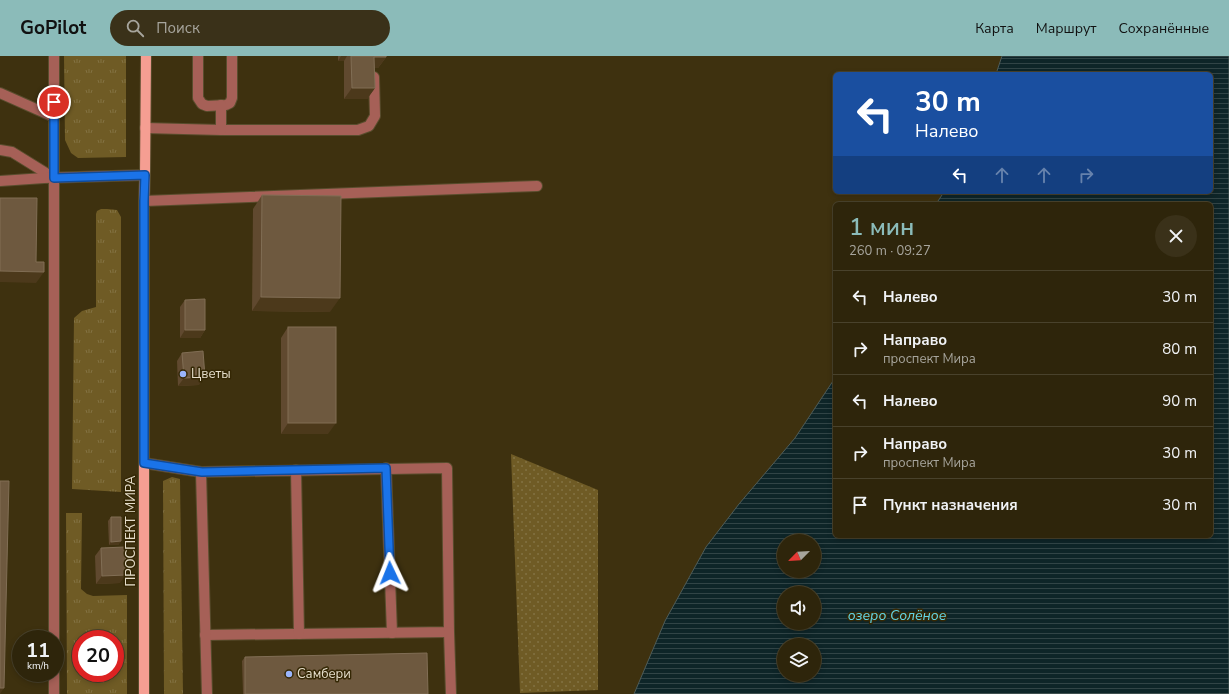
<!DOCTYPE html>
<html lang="ru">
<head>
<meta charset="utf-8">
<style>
	:root { --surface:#2e250b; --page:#3a3119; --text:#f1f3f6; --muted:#a7a59d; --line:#49422c; --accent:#8bbbb9 }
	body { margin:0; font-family:"Nunito Sans",sans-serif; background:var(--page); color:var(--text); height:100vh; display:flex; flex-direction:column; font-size:15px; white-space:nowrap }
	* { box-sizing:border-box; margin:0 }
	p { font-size:13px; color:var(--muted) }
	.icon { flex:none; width:22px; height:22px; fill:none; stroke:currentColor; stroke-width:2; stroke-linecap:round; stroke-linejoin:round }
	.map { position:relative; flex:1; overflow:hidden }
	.side { position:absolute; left:833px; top:146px; width:380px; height:336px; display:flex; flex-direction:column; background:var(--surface); border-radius:6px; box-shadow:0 2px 6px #0003,0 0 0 1px var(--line) }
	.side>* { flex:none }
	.guide { position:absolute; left:833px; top:16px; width:380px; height:122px; border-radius:6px; box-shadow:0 2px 6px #0003,0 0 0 1px var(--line); background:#1a4fa0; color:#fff; overflow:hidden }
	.needle { width:26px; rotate:246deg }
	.controls { position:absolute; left:777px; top:478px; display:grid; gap:8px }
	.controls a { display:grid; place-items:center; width:44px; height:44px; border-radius:50%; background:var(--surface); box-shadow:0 2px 6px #0003,0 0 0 1px var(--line); font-size:20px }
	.speed { position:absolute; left:12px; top:574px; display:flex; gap:8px; font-size:20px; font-weight:700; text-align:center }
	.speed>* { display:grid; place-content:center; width:52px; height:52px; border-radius:50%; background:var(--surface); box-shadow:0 2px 6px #0003,0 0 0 1px var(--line); line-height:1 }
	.speed small { font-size:10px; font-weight:400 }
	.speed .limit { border:6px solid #d22; background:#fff; color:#111 }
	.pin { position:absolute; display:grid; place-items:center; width:34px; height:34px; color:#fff; margin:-17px; border:2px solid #fff; border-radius:50%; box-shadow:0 1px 4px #0007 }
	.me { position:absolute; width:44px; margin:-22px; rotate:358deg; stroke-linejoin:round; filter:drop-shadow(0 0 3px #0008) }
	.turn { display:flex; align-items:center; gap:14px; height:84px; padding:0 16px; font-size:18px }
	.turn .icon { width:52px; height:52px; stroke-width:2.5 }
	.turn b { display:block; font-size:28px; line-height:34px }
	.lanes { display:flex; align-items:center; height:38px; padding:0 16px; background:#0003; justify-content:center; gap:20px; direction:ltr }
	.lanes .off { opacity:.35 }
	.round { display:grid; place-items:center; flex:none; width:42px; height:42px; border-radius:21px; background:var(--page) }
	.head { display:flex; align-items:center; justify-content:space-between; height:68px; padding:0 16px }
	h1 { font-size:24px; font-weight:600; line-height:30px; color:var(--accent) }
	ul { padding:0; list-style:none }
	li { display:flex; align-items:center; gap:12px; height:52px; padding:0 16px; border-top:1px solid var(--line) }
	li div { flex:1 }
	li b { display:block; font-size:15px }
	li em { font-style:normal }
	header { display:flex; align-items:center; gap:24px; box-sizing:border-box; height:56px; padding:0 20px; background:var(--accent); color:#111 }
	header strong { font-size:19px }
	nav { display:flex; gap:22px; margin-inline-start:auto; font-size:14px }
	.search { width:280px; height:36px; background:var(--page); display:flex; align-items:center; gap:10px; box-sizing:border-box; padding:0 14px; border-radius:22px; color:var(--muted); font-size:15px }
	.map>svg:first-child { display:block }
	.grass { fill:url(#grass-tufts); fill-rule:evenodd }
	.park { fill:url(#park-dots) }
	.water { fill:url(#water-rules); stroke:#4e5c59; fill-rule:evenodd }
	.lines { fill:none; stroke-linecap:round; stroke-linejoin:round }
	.minor-casing { stroke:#594d2d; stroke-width:12 }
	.major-casing { stroke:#594d2d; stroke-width:12 }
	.minor { stroke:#a66057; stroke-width:10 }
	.major { stroke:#f59e92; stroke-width:10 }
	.wall { fill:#60492f }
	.shaded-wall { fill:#4c391b }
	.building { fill:#6e593f; stroke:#816e55 }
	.route-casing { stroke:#114b97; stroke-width:10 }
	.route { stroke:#1a73e8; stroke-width:7 }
	.poi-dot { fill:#9ab5fd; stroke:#342704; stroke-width:1.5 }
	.labels { text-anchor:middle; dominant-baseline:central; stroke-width:3; stroke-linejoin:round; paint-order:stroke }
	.poi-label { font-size:13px; fill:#e5ddca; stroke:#342704; text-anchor:start }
	.street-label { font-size:13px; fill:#e5ddca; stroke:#342704 }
	.water-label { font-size:14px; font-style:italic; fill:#62d5e6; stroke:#342704 }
</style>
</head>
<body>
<header>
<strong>GoPilot</strong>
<div class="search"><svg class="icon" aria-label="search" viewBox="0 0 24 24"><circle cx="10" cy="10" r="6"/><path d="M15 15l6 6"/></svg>Поиск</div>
<nav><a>Карта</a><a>Маршрут</a><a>Сохранённые</a></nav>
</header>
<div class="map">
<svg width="1229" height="638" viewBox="0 0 1229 638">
	<defs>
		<pattern id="grass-tufts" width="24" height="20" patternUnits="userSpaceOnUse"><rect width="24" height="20" fill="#6f5b25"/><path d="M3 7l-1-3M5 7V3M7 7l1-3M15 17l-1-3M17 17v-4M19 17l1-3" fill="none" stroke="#837243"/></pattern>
		<pattern id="park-dots" width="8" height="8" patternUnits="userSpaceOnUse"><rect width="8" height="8" fill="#6f5b25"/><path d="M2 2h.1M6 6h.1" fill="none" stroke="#837243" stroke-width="1.8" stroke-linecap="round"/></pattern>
		<pattern id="water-rules" width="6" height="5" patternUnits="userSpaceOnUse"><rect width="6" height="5" fill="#0e2528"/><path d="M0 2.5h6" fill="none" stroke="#314446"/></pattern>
	</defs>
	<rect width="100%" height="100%" fill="#3e310f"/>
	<g class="grass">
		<polygon points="64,0 126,0 126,101 78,102 71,97 65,84"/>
		<polygon points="101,153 107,153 117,154 121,161 121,436 72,433 74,262 82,255 96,251 96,158 97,155"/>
		<polygon points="172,421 180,423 183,638 164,638 163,425"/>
		<path d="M66,457H82L81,533L87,538L93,540L127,539V638H67ZM81,583H115V617H81Z"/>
	</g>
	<polygon class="park" points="511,398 598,434 598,634 520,637"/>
	<path class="water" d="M1002,0H1229V638H634L665,565L706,491L739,448L795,382L835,322V480H1211V148H936L944,136H1211V18H996ZM784,485H814V515H784ZM784,537H814V567H784ZM784,589H814V619H784Z"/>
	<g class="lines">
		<g class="minor-casing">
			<g id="minor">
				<polyline points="54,0 54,583"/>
				<polyline points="198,0 198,42 202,48 207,50 226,49 230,47 232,42 232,0"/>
				<polyline points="0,37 54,61"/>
				<polyline points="145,72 221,74 358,74 369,70 375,60 374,21"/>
				<polyline points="221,74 221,49"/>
				<polyline points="0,94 12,96 54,122"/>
				<polyline points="0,125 44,122 145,119"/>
				<polyline points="144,145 537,130"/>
				<polyline points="144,407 201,416 447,412 449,576 205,579"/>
				<polyline points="386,412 392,577"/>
				<polyline points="296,414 299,578"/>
				<polyline points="201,416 207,638"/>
				<polyline points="449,576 451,638"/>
				<polyline points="54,638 54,617"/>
			</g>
		</g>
		<g class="major-casing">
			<polyline id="major" points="144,638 144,145 145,119 146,0"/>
		</g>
		<use href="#minor" class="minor"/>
		<use href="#major" class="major"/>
	</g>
	<g class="wall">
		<polygon points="338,0 387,0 378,12 374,12 375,32 367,43 344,43 344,5 338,5"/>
		<polygon points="262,139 330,256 252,255 253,153"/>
		<polygon points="185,244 205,274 200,282 180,282 180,251"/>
		<polygon points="288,271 328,378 281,378 281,282"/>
		<polygon points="182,297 199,329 178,330 177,305"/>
		<polygon points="111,461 121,485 118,489 109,489 108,465"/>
		<polygon points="101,492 120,527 96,528 95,500"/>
		<polygon points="245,601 428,638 243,638 242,605"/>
	</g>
	<g class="shaded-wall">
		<polygon points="341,0 347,0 344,5 338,5"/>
		<polygon points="380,0 387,0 378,12 367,12 374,1"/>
		<polygon points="352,32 375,32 367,43 344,43"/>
		<polygon points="0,215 44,216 36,227 0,226"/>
		<polygon points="261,241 340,242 330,256 252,255"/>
		<polygon points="185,274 205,274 200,282 180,282"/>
		<polygon points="205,321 199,329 178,330 184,322"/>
		<polygon points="288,367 336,367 328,378 281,378"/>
		<polygon points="121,485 118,489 109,489 111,486"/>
		<polygon points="126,519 120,527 96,528 102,520"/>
		<polygon points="0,632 4,632 0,638"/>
	</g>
	<g class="building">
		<polygon points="351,0 386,0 386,1 374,1 375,32 352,32"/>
		<polygon points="262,139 341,140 340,242 261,241"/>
		<polygon points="0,142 37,142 36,206 44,206 44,216 0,215"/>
		<polygon points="205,243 205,274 185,274 185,244"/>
		<rect x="288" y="271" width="48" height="96"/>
		<polygon points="203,295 205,321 184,322 182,297"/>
		<polygon points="0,425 9,425 4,632 0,632"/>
		<polygon points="111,461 121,461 121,485 111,486"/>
		<polygon points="125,491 126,519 102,520 101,492"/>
		<polygon points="427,597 428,638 245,638 245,601"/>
	</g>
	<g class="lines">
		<g class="route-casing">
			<polyline id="route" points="54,46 54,122 145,119 144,145 144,407 202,416 386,412 390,517"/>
		</g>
		<use href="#route" class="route"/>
	</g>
	<g class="poi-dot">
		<circle cx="183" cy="318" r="4"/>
		<circle cx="289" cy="618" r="4"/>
	</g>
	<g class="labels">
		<g class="poi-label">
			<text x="191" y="318">Цветы</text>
			<text x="297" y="618">Самбери</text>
		</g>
		<g class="street-label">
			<text transform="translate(131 475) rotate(-90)">ПРОСПЕКТ МИРА</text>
		</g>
		<g class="water-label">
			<text x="897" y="559">озеро Солёное</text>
		</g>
	</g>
</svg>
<div class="controls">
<a><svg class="needle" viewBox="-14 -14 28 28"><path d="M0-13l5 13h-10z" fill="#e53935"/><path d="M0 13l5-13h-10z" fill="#a7a59d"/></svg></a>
<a><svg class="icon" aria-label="sound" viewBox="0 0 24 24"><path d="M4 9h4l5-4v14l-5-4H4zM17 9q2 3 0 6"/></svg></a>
<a><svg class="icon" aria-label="layers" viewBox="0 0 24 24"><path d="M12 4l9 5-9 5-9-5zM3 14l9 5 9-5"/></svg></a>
</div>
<div class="speed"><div>11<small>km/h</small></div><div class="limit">20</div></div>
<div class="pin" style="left:54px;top:46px;background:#d93025"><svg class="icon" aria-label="arrive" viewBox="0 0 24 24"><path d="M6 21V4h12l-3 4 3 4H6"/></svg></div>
<svg class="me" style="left:390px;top:517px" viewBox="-20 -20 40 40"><path d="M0-17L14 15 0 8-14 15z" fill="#1a73e8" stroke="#fff" stroke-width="4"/></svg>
<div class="guide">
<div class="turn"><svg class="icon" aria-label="left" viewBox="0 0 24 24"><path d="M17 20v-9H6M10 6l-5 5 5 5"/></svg><div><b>30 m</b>Налево</div></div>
<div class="lanes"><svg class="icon" aria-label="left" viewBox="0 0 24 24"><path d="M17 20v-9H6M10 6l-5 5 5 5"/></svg><svg class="icon off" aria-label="ahead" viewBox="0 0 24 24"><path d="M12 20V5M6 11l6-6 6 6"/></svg><svg class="icon off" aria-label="ahead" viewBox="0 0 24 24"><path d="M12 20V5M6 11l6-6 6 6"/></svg><svg class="icon off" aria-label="right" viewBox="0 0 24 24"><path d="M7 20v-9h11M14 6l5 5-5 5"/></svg></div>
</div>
<section class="side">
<div class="head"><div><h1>1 мин</h1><p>260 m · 09:27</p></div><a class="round"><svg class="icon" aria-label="close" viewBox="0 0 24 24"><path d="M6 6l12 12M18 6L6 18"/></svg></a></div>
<ul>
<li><svg class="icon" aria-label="left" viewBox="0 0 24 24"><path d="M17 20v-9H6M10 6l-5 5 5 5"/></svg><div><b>Налево</b></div><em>30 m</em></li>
<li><svg class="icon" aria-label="right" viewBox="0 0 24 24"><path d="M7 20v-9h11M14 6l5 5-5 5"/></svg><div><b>Направо</b><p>проспект Мира</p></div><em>80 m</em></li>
<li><svg class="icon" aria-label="left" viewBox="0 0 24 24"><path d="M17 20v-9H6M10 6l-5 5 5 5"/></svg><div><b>Налево</b></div><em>90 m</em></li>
<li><svg class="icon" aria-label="right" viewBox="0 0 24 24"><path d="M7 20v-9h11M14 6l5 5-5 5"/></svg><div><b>Направо</b><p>проспект Мира</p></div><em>30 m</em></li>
<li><svg class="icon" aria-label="arrive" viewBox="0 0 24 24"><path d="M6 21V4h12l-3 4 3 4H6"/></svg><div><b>Пункт назначения</b></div><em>30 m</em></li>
</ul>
</section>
</div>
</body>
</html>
